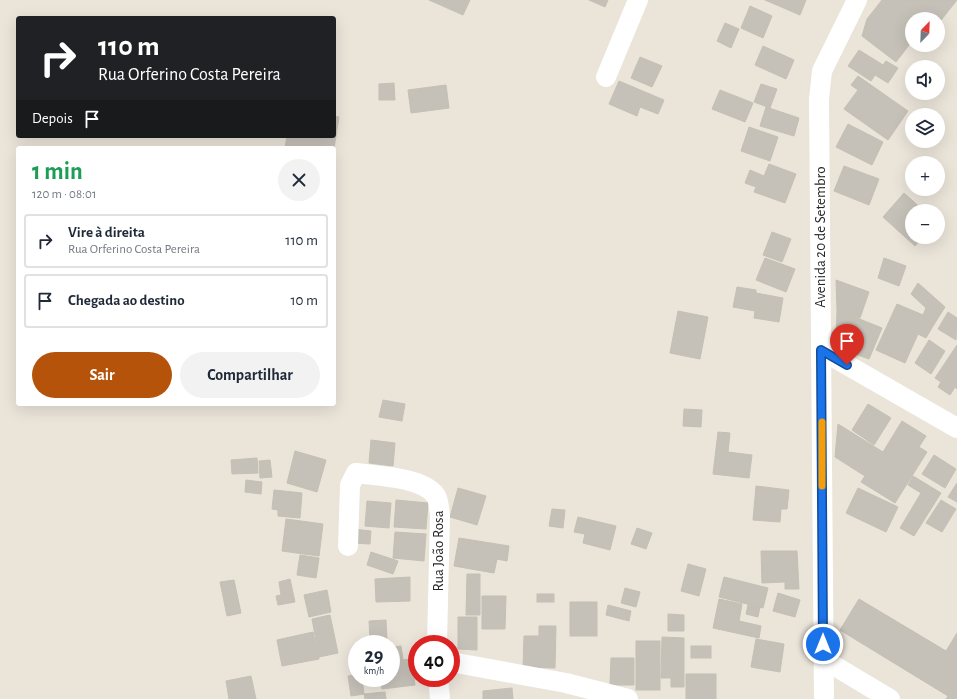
<!DOCTYPE html>
<html lang="pt">
<head>
<meta charset="utf-8">
<style>
	:root { --surface:#fff; --page:#f2f2f3; --text:#1f2937; --muted:#747a83; --line:#e0e1e3; --accent:#b45309 }
	body { margin:0; font-family:"Alegreya Sans",sans-serif; background:var(--page); color:var(--text); height:100vh; display:flex; flex-direction:column; font-size:15px; white-space:nowrap }
	* { box-sizing:border-box; margin:0 }
	p { font-size:13px; color:var(--muted) }
	.icon { flex:none; width:22px; height:22px; fill:none; stroke:currentColor; stroke-width:2; stroke-linecap:round; stroke-linejoin:round }
	.map { position:relative; flex:1; overflow:hidden }
	.sheet { position:absolute; left:16px; top:146px; width:320px; height:260px; display:flex; flex-direction:column; background:var(--surface); border-radius:4px; box-shadow:0 4px 16px #0002 }
	.sheet>* { flex:none }
	.guide { position:absolute; left:16px; top:16px; width:320px; height:122px; border-radius:4px; box-shadow:0 4px 16px #0002; background:#202124; color:#fff; overflow:hidden }
	.needle { width:26px; rotate:23deg }
	.tools { position:absolute; left:905px; top:12px; display:grid; gap:8px }
	.tools a { display:grid; place-items:center; width:40px; height:40px; border-radius:50%; background:var(--surface); box-shadow:0 4px 16px #0002; font-size:20px }
	.speed { position:absolute; left:348px; top:635px; display:flex; gap:8px; font-size:20px; font-weight:700; text-align:center }
	.speed>* { display:grid; place-content:center; width:52px; height:52px; border-radius:50%; background:var(--surface); box-shadow:0 4px 16px #0002; line-height:1 }
	.speed small { font-size:10px; font-weight:400 }
	.speed .limit { border:6px solid #d22; background:#fff; color:#111 }
	.pin { position:absolute; display:grid; place-items:center; width:34px; height:34px; color:#fff; margin:-41px -17px; border-radius:50% 50% 50% 0; rotate:-45deg; box-shadow:0 0 4px #0007 }
	.pin .icon { rotate:45deg }
	.me { position:absolute; width:44px; margin:-22px; rotate:0deg; stroke-linejoin:round; filter:drop-shadow(0 0 3px #0008) }
	.turn { display:flex; align-items:center; gap:14px; height:84px; padding:0 16px; font-size:18px }
	.turn .icon { width:52px; height:52px; stroke-width:2.5 }
	.turn b { display:block; font-size:28px; line-height:34px }
	.then { display:flex; align-items:center; height:38px; padding:0 16px; background:#0003; gap:8px; font-size:15px }
	.round { display:grid; place-items:center; flex:none; width:42px; height:42px; border-radius:21px; background:var(--page) }
	.overview { display:flex; align-items:center; justify-content:space-between; height:68px; padding:0 16px }
	h1 { font-size:24px; font-weight:700; line-height:30px; color:#1e9e55 }
	.primary-button { display:flex; gap:8px; margin-top:auto; padding:8px 16px }
	.primary-button a { flex:1; height:46px; border-radius:24px; background:var(--accent); color:#fff; font-size:16px; font-weight:700; line-height:46px; text-align:center }
	.primary-button a+a { background:var(--page); color:var(--text) }
	ul { padding:0; list-style:none }
	li { display:flex; align-items:center; gap:12px; height:54px; margin:0 8px 6px; padding:0 8px; border:2px solid var(--line); border-radius:4px }
	li div { flex:1 }
	li b { display:block; font-size:15px }
	li em { font-style:normal }
	.map>svg:first-child { display:block }
	.building { fill:#c5c1b9; stroke:#c4c0b3 }
	.lines { fill:none; stroke-linecap:round; stroke-linejoin:round }
	.minor { stroke:#fff; stroke-width:20 }
	.route-casing { stroke:#114b97; stroke-width:10 }
	.route { stroke:#1a73e8; stroke-width:7 }
	.slow { stroke:#f59e0b; stroke-width:7 }
	.labels { text-anchor:middle; dominant-baseline:central; stroke-width:3.5; stroke-linejoin:round; paint-order:stroke }
	.street-label { font-size:15px; fill:#272727; stroke:#fff }
</style>
</head>
<body>
<div class="map">
<svg width="957" height="699" viewBox="0 0 957 699">
	<rect width="100%" height="100%" fill="#eae4d9"/>
	<g class="building">
		<polygon points="429,0 470,0 463,15"/>
		<polygon points="589,0 608,0 605,7"/>
		<polygon points="765,0 806,0 800,15"/>
		<polygon points="882,0 912,22 912,41 896,62 862,36 867,19"/>
		<polygon points="883,0 957,0 938,24 938,19 912,19 912,22"/>
		<polygon points="750,6 772,16 763,38 741,28"/>
		<polygon points="725,23 739,29 731,48 717,41"/>
		<polygon points="763,46 794,60 786,79 755,65"/>
		<polygon points="859,50 883,65 886,61 898,68 888,83 875,75 871,81 848,66"/>
		<polygon points="640,57 662,66 652,87 631,78"/>
		<polygon points="858,76 908,111 888,140 844,109 858,90 851,85"/>
		<polygon points="619,81 664,100 658,114 640,107 637,116 609,104"/>
		<polygon points="394,83 395,100 379,100 379,84"/>
		<polygon points="761,84 777,89 770,108 754,102"/>
		<polygon points="446,85 449,108 411,113 408,90"/>
		<polygon points="720,90 753,103 745,122 712,109"/>
		<polygon points="766,107 799,118 794,136 760,126"/>
		<polygon points="334,116 339,117 334,148 285,148 287,136 334,136"/>
		<polygon points="848,124 883,142 872,165 836,147"/>
		<polygon points="749,127 778,137 770,161 741,151"/>
		<polygon points="769,164 796,174 785,203 754,192 756,187 745,183 750,170 764,176"/>
		<polygon points="844,166 879,179 869,205 834,191"/>
		<polygon points="904,193 924,211 912,211 912,237 923,237 915,246 883,217"/>
		<polygon points="772,232 791,239 782,262 763,255"/>
		<polygon points="765,258 795,269 786,292 756,280"/>
		<polygon points="884,258 906,266 899,286 878,278"/>
		<polygon points="836,280 869,292 860,318 837,310"/>
		<polygon points="918,283 945,307 933,326 923,315 926,308 911,294"/>
		<polygon points="737,287 756,290 756,293 783,298 779,322 754,318 755,311 733,307"/>
		<polygon points="897,304 923,315 933,326 926,338 918,334 905,363 876,350"/>
		<polygon points="837,310 882,328 869,359 836,347"/>
		<polygon points="678,311 708,317 700,359 670,353"/>
		<polygon points="948,312 957,318 956,340 938,329"/>
		<polygon points="929,340 945,351 931,374 915,363"/>
		<polygon points="957,345 957,389 955,387 950,395 938,387 941,382 935,378"/>
		<polygon points="383,400 405,404 402,421 379,417"/>
		<polygon points="868,404 891,418 874,445 852,430"/>
		<polygon points="684,409 702,410 701,427 683,426"/>
		<polygon points="902,421 926,436 919,447 927,452 895,503 861,482 865,476 835,457 838,424 883,452"/>
		<polygon points="718,432 730,433 728,452 752,455 749,478 713,474"/>
		<polygon points="371,440 395,443 393,466 369,463"/>
		<polygon points="295,451 326,460 317,492 287,483"/>
		<polygon points="934,455 956,469 945,488 922,474"/>
		<polygon points="257,458 258,473 232,474 231,460"/>
		<polygon points="270,460 272,477 260,478 259,461"/>
		<polygon points="913,476 941,493 914,536 900,528 921,493 908,485"/>
		<polygon points="246,480 262,482 261,494 245,492"/>
		<polygon points="957,483 957,502 948,497"/>
		<polygon points="756,486 789,490 787,509 781,509 780,522 753,520"/>
		<polygon points="458,488 486,496 477,525 450,517"/>
		<polygon points="858,488 898,507 886,532 846,513"/>
		<polygon points="274,490 302,493 300,518 278,516 278,510 272,509"/>
		<polygon points="396,500 428,503 426,529 394,527"/>
		<polygon points="941,500 956,509 942,532 926,523"/>
		<polygon points="367,501 391,503 389,528 365,526"/>
		<polygon points="552,509 565,510 563,528 549,526"/>
		<polygon points="578,517 616,526 610,550 583,543 585,534 574,532"/>
		<polygon points="286,519 323,524 319,556 282,551"/>
		<polygon points="637,528 652,533 646,549 631,544"/>
		<polygon points="353,529 371,531 370,544 352,543"/>
		<polygon points="395,532 426,534 424,561 393,558"/>
		<polygon points="459,538 509,546 507,561 497,559 494,573 454,566"/>
		<polygon points="761,551 797,551 799,589 785,589 785,582 762,583"/>
		<polygon points="371,552 398,561 393,574 367,565"/>
		<polygon points="300,555 319,558 316,578 297,575"/>
		<polygon points="688,564 706,569 699,596 681,591"/>
		<polygon points="467,574 480,574 480,615 466,615"/>
		<polygon points="410,577 410,601 376,602 375,579"/>
		<polygon points="724,577 768,588 763,608 719,597"/>
		<polygon points="290,579 295,602 278,605 276,596 281,595 279,582"/>
		<polygon points="234,580 241,613 227,616 220,582"/>
		<polygon points="625,588 640,592 636,607 621,603"/>
		<polygon points="327,590 331,612 309,617 304,595"/>
		<polygon points="778,593 800,600 795,617 773,611"/>
		<rect x="537" y="594" width="17" height="8"/>
		<polygon points="482,596 506,596 505,629 482,629"/>
		<polygon points="719,599 742,604 739,621 761,626 759,638 713,628"/>
		<polygon points="859,599 946,651 957,633 957,699 946,699 948,696 840,630"/>
		<rect x="570" y="602" width="27" height="34"/>
		<polygon points="608,605 631,611 629,621 606,615"/>
		<polygon points="748,605 760,607 758,617 746,614"/>
		<polygon points="668,614 684,615 684,631 668,631"/>
		<polygon points="330,615 338,653 319,657 312,619"/>
		<polygon points="458,617 477,617 477,650 458,649"/>
		<polygon points="386,620 387,639 370,640 369,621"/>
		<polygon points="539,626 556,626 555,668 523,667 524,636 539,636"/>
		<polygon points="313,632 319,659 282,666 277,640"/>
		<polygon points="662,637 684,638 684,687 671,687 671,678 661,678"/>
		<polygon points="756,639 784,644 780,672 751,667"/>
		<rect x="636" y="641" width="24" height="49"/>
		<polygon points="401,646 403,660 411,659 415,685 382,689 381,678 391,678 391,647"/>
		<rect x="691" y="646" width="20" height="12"/>
		<polygon points="611,658 634,658 634,685 610,685"/>
		<rect x="686" y="674" width="30" height="25"/>
		<polygon points="357,675 357,678 362,678 364,694 351,696 348,676"/>
		<polygon points="251,676 256,699 229,699 226,681"/>
		<polygon points="512,688 513,699 483,699 483,691"/>
		<polygon points="385,692 386,699 365,699 364,694"/>
	</g>
	<g class="lines">
		<g class="minor">
			<polyline points="606,77 638,0"/>
			<polyline points="821,350 957,428"/>
			<path d="M348,546L350,485L356,473C377,476 423,477 436,496C439,501 439,509 440,515L437,644"/>
			<polyline points="823,659 890,699"/>
			<polyline points="451,662 566,683 628,699"/>
			<polyline points="438,678 440,699"/>
			<polyline points="824,699 819,99 822,71 857,0"/>
		</g>
	</g>
	<g class="lines">
		<g class="route-casing">
			<polyline id="route" points="823,644 821,350 847,365"/>
		</g>
		<use href="#route" class="route"/>
		<polyline class="slow" points="822,422 822,486"/>
	</g>
	<g class="labels">
		<g class="street-label">
			<text transform="translate(820 237) rotate(-90)">Avenida 20 de Setembro</text>
			<text transform="translate(438 551) rotate(-90)">Rua João Rosa</text>
		</g>
	</g>
</svg>
<div class="tools">
<a><svg class="needle" viewBox="-14 -14 28 28"><path d="M0-13l5 13h-10z" fill="#e53935"/><path d="M0 13l5-13h-10z" fill="#747a83"/></svg></a>
<a><svg class="icon" aria-label="sound" viewBox="0 0 24 24"><path d="M4 9h4l5-4v14l-5-4H4zM17 9q2 3 0 6"/></svg></a>
<a><svg class="icon" aria-label="layers" viewBox="0 0 24 24"><path d="M12 4l9 5-9 5-9-5zM3 14l9 5 9-5"/></svg></a>
<a>+</a>
<a>−</a>
</div>
<div class="speed"><div>29<small>km/h</small></div><div class="limit">40</div></div>
<div class="pin" style="left:847px;top:365px;background:#d93025"><svg class="icon" aria-label="arrive" viewBox="0 0 24 24"><path d="M6 21V4h12l-3 4 3 4H6"/></svg></div>
<svg class="me" style="left:823px;top:644px" viewBox="-20 -20 40 40"><circle r="17" fill="#1a73e8" stroke="#fff" stroke-width="3"/><path d="M0-11L8 9 0 5-8 9z" fill="#fff"/></svg>
<div class="guide">
<div class="turn"><svg class="icon" aria-label="right" viewBox="0 0 24 24"><path d="M7 20v-9h11M14 6l5 5-5 5"/></svg><div><b>110 m</b>Rua Orferino Costa Pereira</div></div>
<div class="then">Depois<svg class="icon" aria-label="arrive" viewBox="0 0 24 24"><path d="M6 21V4h12l-3 4 3 4H6"/></svg></div>
</div>
<section class="sheet">
<div class="overview"><div><h1>1 min</h1><p>120 m · 08:01</p></div><a class="round"><svg class="icon" aria-label="close" viewBox="0 0 24 24"><path d="M6 6l12 12M18 6L6 18"/></svg></a></div>
<ul>
<li><svg class="icon" aria-label="right" viewBox="0 0 24 24"><path d="M7 20v-9h11M14 6l5 5-5 5"/></svg><div><b>Vire à direita</b><p>Rua Orferino Costa Pereira</p></div><em>110 m</em></li>
<li><svg class="icon" aria-label="arrive" viewBox="0 0 24 24"><path d="M6 21V4h12l-3 4 3 4H6"/></svg><div><b>Chegada ao destino</b></div><em>10 m</em></li>
</ul>
<div class="primary-button"><a>Sair</a><a>Compartilhar</a></div>
</section>
</div>
</body>
</html>
